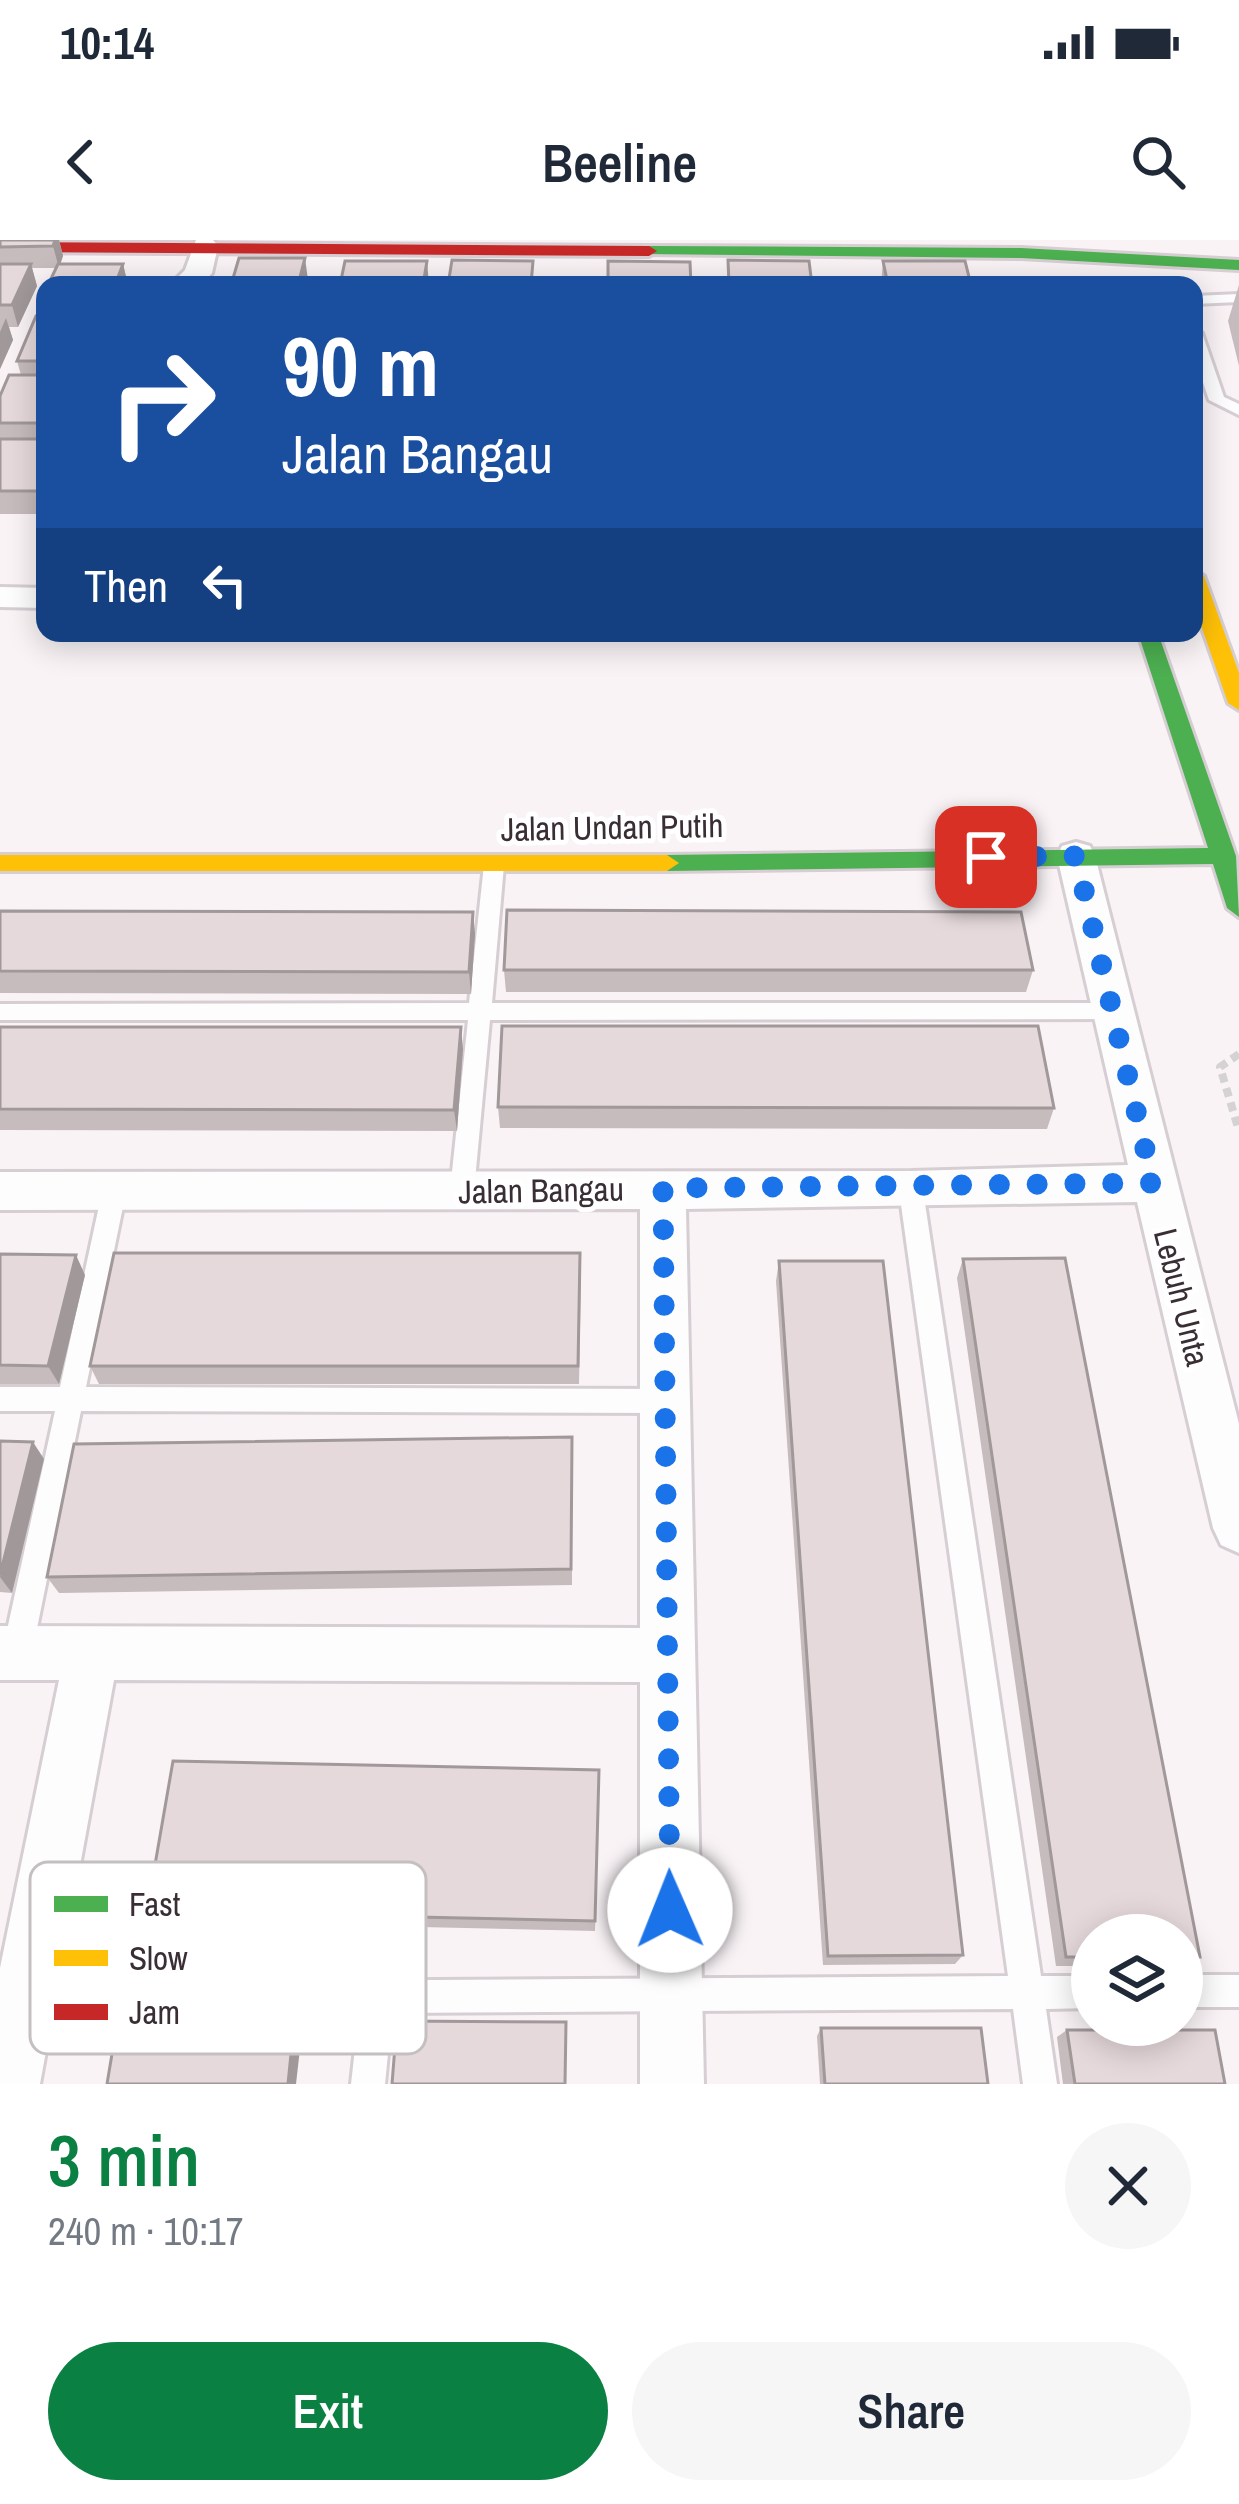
<!DOCTYPE html>
<html lang="en">
<head>
<meta charset="utf-8">
<style>
	:root { --surface:#fff; --page:#f6f6f7; --text:#1f2937; --muted:#747a83; --accent:#0b8043 }
	body { margin:0; font-family:"Archivo Narrow",sans-serif; background:var(--page); color:var(--text); height:100vh; display:flex; flex-direction:column; font-size:45px; white-space:nowrap }
	* { box-sizing:border-box; margin:0 }
	p { font-size:39px; color:var(--muted) }
	.icon { flex:none; width:66px; height:66px; fill:none; stroke:currentColor; stroke-width:2; stroke-linecap:round; stroke-linejoin:round }
	.map { position:relative; height:1844px; overflow:hidden }
	.side { display:flex; flex-direction:column; background:var(--surface); flex:1 }
	.side>* { flex:none }
	.banner { position:absolute; left:36px; top:36px; width:1167px; height:366px; border-radius:24px; box-shadow:0 6px 30px #0003; background:#1a4fa0; color:#fff; overflow:hidden }
	.fabs { position:absolute; left:1071px; top:1674px; display:grid; gap:24px }
	.fabs a { display:grid; place-items:center; width:132px; height:132px; border-radius:50%; background:var(--surface); box-shadow:0 6px 30px #0003; font-size:60px }
	.pin { position:absolute; display:grid; place-items:center; width:102px; height:102px; color:#fff; margin:-51px; border-radius:24px; box-shadow:0 6px 18px #0006 }
	.me { position:absolute; width:132px; margin:-66px; rotate:359deg; stroke-linejoin:round; filter:drop-shadow(0 0 9px #0008) }
	.turn { display:flex; align-items:center; gap:42px; height:252px; padding:0 48px; font-size:54px }
	.turn .icon { width:156px; height:156px; stroke-width:2.5 }
	.turn b { display:block; font-size:84px; line-height:102px }
	.then { display:flex; align-items:center; height:114px; padding:0 48px; background:#0003; gap:24px; font-size:45px }
	.round { display:grid; place-items:center; flex:none; width:126px; height:126px; border-radius:63px; background:var(--page) }
	.head { display:flex; align-items:center; justify-content:space-between; height:204px; padding:0 48px }
	h1 { font-size:72px; font-weight:600; line-height:90px; color:var(--accent) }
	.button { display:flex; gap:24px; margin-top:auto; padding:24px 48px }
	.button a { flex:1; height:138px; border-radius:72px; background:var(--accent); color:#fff; font-size:48px; font-weight:600; line-height:138px; text-align:center }
	.button a+a { background:var(--page); color:var(--text) }
	.status { display:flex; justify-content:space-between; align-items:center; height:84px; padding:0 60px; background:var(--surface); direction:ltr }
	.status svg { height:33px; fill:currentColor }
	header { display:flex; justify-content:space-between; align-items:center; height:156px; padding:0 48px; background:var(--surface); font-size:54px; font-weight:600 }
	.map>svg:first-child { display:block }
	.lines { fill:none; stroke-linecap:round; stroke-linejoin:round }
	.lane-casing { stroke:#d6ced3; stroke-width:6 }
	.street-casing { stroke:#d6ced3; stroke-width:6 }
	.fast-casing { stroke:#d6ced3; stroke-width:6 }
	.slow-casing { stroke:#d6ced3; stroke-width:6 }
	.jam-casing { stroke:#d6ced3; stroke-width:6 }
	.path { stroke:#d4d2d3; stroke-width:8; stroke-dasharray:9 6; stroke-linecap:butt }
	.lane { fill:#fefdfe; fill-rule:evenodd }
	.street { fill:#fefdfe; fill-rule:evenodd }
	.fast { fill:#4caf50; fill-rule:evenodd }
	.slow { fill:#ffc107; fill-rule:evenodd }
	.jam { fill:#c62828; fill-rule:evenodd }
	.wall { fill:#c6bbbd }
	.shaded-wall { fill:#a1989a }
	.building { fill:#e6d9dc; stroke:#a1989a; stroke-width:3 }
	.route { stroke:#1a73e8; stroke-width:21; stroke-dasharray:0 37.8 }
	.labels { text-anchor:middle; dominant-baseline:central; stroke-width:10; stroke-linejoin:round; paint-order:stroke }
	.street-label { font-size:33px; fill:#392e34; stroke:#fff }
	.key { fill:#fff; stroke:#c4c0c2; stroke-width:3 }
	.key-label { font-size:33px; fill:#392e34 }
</style>
</head>
<body>
<div class="status"><b>10:14</b><svg viewBox="0 0 49 12"><path d="M0 12V9h3v3zM5 12V6h3v6zM10 12V3h3v9zM15 12V0h3v12zM26 1h20v11H26zM47 4h2v5h-2z"/></svg></div>
<header><svg class="icon" aria-label="back" viewBox="0 0 24 24"><path d="M15 5l-7 7 7 7"/></svg>Beeline<svg class="icon" aria-label="search" viewBox="0 0 24 24"><circle cx="10" cy="10" r="6"/><path d="M15 15l6 6"/></svg></header>
<div class="map">
<svg width="1239" height="1844" viewBox="0 0 1239 1844">
	<rect width="100%" height="100%" fill="#f9f3f6"/>
	<g class="lines">
		<g class="lane-casing">
			<g id="lane">
				<polygon points="1239,54 1239,62 1194,64 1194,56"/>
				<polygon points="1194,88 1202,93 1224,157 1239,164 1239,175 1209,160 1194,116"/>
				<polygon points="494,618 504,625 492,763 1114,763 1125,771 1114,779 490,780 474,951 471,958 453,958 450,951 468,780 0,780 0,764 469,763 484,625"/>
				<polygon points="911,940 920,943 923,950 1041,1736 1092,1736 1092,1768 1046,1769 1057,1844 1023,1844 1013,1769 392,1773 385,1844 351,1844 359,1773 0,1775 0,1743 1008,1736 899,950 902,943"/>
				<polygon points="114,942 123,945 126,952 86,1147 665,1149 674,1153 678,1161 674,1169 665,1173 81,1171 32,1413 27,1423 17,1427 7,1423 2,1413 55,1171 0,1171 0,1147 60,1147 102,952 105,945"/>
				<rect x="1182" y="1735" width="57" height="32"/>
			</g>
		</g>
		<g class="street-casing">
			<g id="street">
				<polygon points="196,0 213,0 218,6 212,33 201,45 170,45 185,30"/>
				<polygon points="0,347 45,348 45,368 0,367"/>
				<polygon points="1076,602 1090,606 1095,616 1239,1184 1239,1313 1221,1305 1213,1288 1137,962 686,969 704,1844 640,1844 640,1442 114,1440 40,1844 0,1844 0,1728 59,1440 0,1440 0,1386 640,1388 640,969 0,970 0,932 911,931 1128,925 1057,616 1062,606"/>
			</g>
		</g>
		<g class="fast-casing">
			<g id="fast">
				<polygon points="649,6 1021,8 1239,20 1239,30 1021,18 643,14 641,11"/>
				<polygon points="1138,393 1158,393 1236,616 1239,677 1227,668 1213,624 667,631 655,623 667,615 1208,608"/>
			</g>
		</g>
		<g class="slow-casing">
			<g id="slow">
				<polygon points="1194,330 1204,336 1239,433 1239,470 1228,463 1194,365"/>
				<polygon points="0,615 667,615 679,623 667,631 0,631"/>
			</g>
		</g>
		<g class="jam-casing">
			<polygon id="jam" points="0,2 649,6 657,11 649,16 0,12"/>
		</g>
		<polyline class="path" points="1239,814 1220,827 1239,891"/>
		<use href="#lane" class="lane"/>
		<use href="#street" class="street"/>
		<use href="#fast" class="fast"/>
		<use href="#slow" class="slow"/>
		<use href="#jam" class="jam"/>
	</g>
	<g class="wall">
		<polygon points="0,0 59,0 63,16 60,24 123,24 128,45 48,45 56,28 32,28 37,46 18,87 9,87 13,100 0,129"/>
		<polygon points="883,21 971,45 881,45"/>
		<polygon points="1239,45 1239,126 1228,81"/>
		<polygon points="45,53 45,274 0,274 0,156 21,135 17,121 43,76 40,65"/>
		<polygon points="0,671 475,694 471,754 0,753"/>
		<polygon points="504,730 1033,730 1026,752 506,752"/>
		<polygon points="0,787 463,809 457,891 0,890"/>
		<polygon points="498,867 1054,868 1047,889 500,888"/>
		<polygon points="0,1014 85,1035 59,1144 0,1144"/>
		<polygon points="963,1019 1200,1717 1187,1726 1182,1726 1182,1695 1092,1695 1092,1726 1056,1726 957,1038"/>
		<polygon points="779,1021 963,1715 955,1724 823,1725 776,1041"/>
		<polygon points="581,1033 579,1144 99,1144 90,1126"/>
		<polygon points="572,1197 572,1345 59,1353 47,1337"/>
		<polygon points="0,1201 44,1219 12,1353 0,1352"/>
		<polygon points="599,1543 595,1691 158,1681 147,1671"/>
		<polygon points="821,1788 988,1844 820,1844 817,1796"/>
		<polygon points="1067,1790 1225,1844 1063,1844 1057,1797"/>
	</g>
	<g class="shaded-wall">
		<polygon points="55,0 59,0 63,16 59,28 53,6"/>
		<polygon points="305,18 308,40 307,45 298,45"/>
		<polygon points="427,21 429,45 423,45"/>
		<polygon points="31,24 37,46 18,87 12,65"/>
		<polygon points="123,24 128,45 115,45"/>
		<polygon points="6,78 13,100 0,129 0,92"/>
		<polygon points="473,672 475,694 471,754 469,732"/>
		<polygon points="461,787 463,809 457,891 454,870"/>
		<polygon points="76,1015 85,1035 59,1144 48,1126"/>
		<polygon points="33,1202 44,1219 12,1353 0,1337"/>
		<polygon points="294,1784 302,1791 296,1844 288,1844"/>
	</g>
	<g class="building">
		<polygon points="0,0 55,0 53,6 0,7"/>
		<polygon points="239,18 305,18 298,45 231,45"/>
		<polygon points="452,20 533,21 531,45 448,45"/>
		<polygon points="728,20 809,21 812,45 729,45"/>
		<polygon points="345,21 427,21 423,45 340,45"/>
		<polygon points="608,21 690,22 691,45 608,45"/>
		<polygon points="883,21 965,21 971,45 888,45"/>
		<polygon points="0,24 31,24 12,65 0,65"/>
		<polygon points="58,24 123,24 115,45 48,45"/>
		<polygon points="36,76 45,76 45,121 17,121"/>
		<polygon points="9,135 45,135 45,183 0,183 0,156"/>
		<rect x="0" y="199" width="45" height="52"/>
		<polygon points="507,670 1021,672 1033,730 504,730"/>
		<polygon points="0,671 473,672 469,732 0,731"/>
		<polygon points="502,786 1038,786 1054,868 498,867"/>
		<polygon points="0,787 461,787 454,870 0,869"/>
		<polygon points="114,1013 580,1013 578,1126 90,1126"/>
		<polygon points="0,1014 76,1015 48,1126 0,1125"/>
		<polygon points="1065,1018 1200,1717 1182,1717 1182,1695 1092,1695 1092,1717 1066,1717 963,1019"/>
		<polygon points="779,1021 883,1021 963,1715 828,1716"/>
		<polygon points="572,1197 571,1329 47,1337 74,1204"/>
		<polygon points="0,1201 33,1202 0,1335"/>
		<polygon points="173,1521 599,1530 595,1681 147,1671"/>
		<polygon points="397,1781 566,1782 565,1844 392,1844"/>
		<polygon points="117,1784 294,1784 288,1844 107,1844"/>
		<polygon points="821,1788 981,1788 988,1844 825,1844"/>
		<polygon points="1067,1790 1215,1790 1225,1844 1075,1844"/>
	</g>
	<g class="lines">
		<polyline class="route" points="670,1670 663,948 1153,943 1076,616 986,617"/>
	</g>
	<g class="labels">
		<g class="street-label">
			<text transform="translate(612 587) rotate(-1)">Jalan Undan Putih</text>
			<text transform="translate(541 950) rotate(-1)">Jalan Bangau</text>
			<text transform="translate(1182 1057) rotate(76)">Lebuh Unta</text>
		</g>
	</g>
	<rect x="30" y="1622" width="396" height="192" rx="18" class="key"/>
	<rect x="54" y="1656" width="54" height="16" fill="#4caf50"/>
	<rect x="54" y="1710" width="54" height="16" fill="#ffc107"/>
	<rect x="54" y="1764" width="54" height="16" fill="#c62828"/>
	<g class="key-label">
		<text x="129" y="1676">Fast</text>
		<text x="129" y="1730">Slow</text>
		<text x="129" y="1784">Jam</text>
	</g>
</svg>
<div class="fabs">
<a><svg class="icon" aria-label="layers" viewBox="0 0 24 24"><path d="M12 4l9 5-9 5-9-5zM3 14l9 5 9-5"/></svg></a>
</div>
<div class="pin" style="left:986px;top:617px;background:#d93025"><svg class="icon" aria-label="arrive" viewBox="0 0 24 24"><path d="M6 21V4h12l-3 4 3 4H6"/></svg></div>
<svg class="me" style="left:670px;top:1670px" viewBox="-20 -20 40 40"><circle r="19" fill="#fff"/><path d="M0-13L10 11 0 6-10 11z" fill="#1a73e8"/></svg>
<div class="banner">
<div class="turn"><svg class="icon" aria-label="right" viewBox="0 0 24 24"><path d="M7 20v-9h11M14 6l5 5-5 5"/></svg><div><b>90 m</b>Jalan Bangau</div></div>
<div class="then">Then<svg class="icon" aria-label="left" viewBox="0 0 24 24"><path d="M17 20v-9H6M10 6l-5 5 5 5"/></svg></div>
</div>
</div>
<section class="side">
<div class="head"><div><h1>3 min</h1><p>240 m · 10:17</p></div><a class="round"><svg class="icon" aria-label="close" viewBox="0 0 24 24"><path d="M6 6l12 12M18 6L6 18"/></svg></a></div>
<div class="button"><a>Exit</a><a>Share</a></div>
</section>
</body>
</html>
